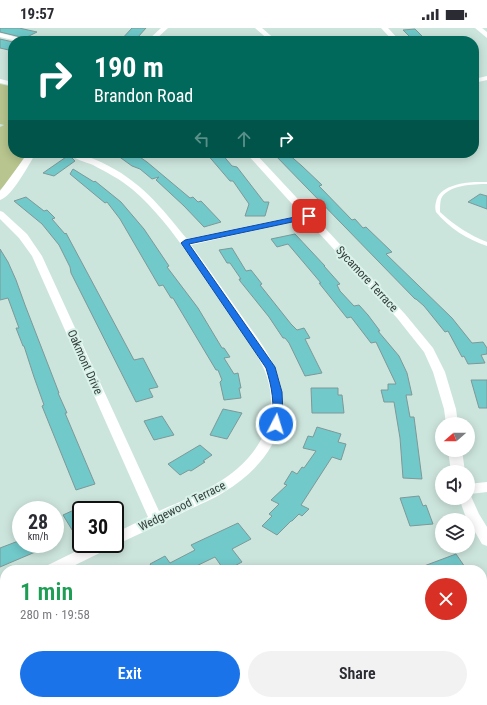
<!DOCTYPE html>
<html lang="en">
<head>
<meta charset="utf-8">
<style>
	:root { --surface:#fff; --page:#f2f2f3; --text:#2b2b33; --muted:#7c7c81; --accent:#1a73e8 }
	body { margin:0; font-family:"Roboto Condensed",sans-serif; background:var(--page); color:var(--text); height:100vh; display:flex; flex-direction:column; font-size:15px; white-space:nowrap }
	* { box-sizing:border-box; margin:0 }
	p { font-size:13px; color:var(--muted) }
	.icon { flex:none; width:22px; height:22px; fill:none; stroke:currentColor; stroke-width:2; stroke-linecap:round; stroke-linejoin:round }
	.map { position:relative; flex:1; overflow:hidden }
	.drawer { position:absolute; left:0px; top:537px; width:487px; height:140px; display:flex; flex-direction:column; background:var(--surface); border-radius:16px 16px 0 0; box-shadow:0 2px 10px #0003 }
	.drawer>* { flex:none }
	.banner { position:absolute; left:8px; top:8px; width:471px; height:122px; border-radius:16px; box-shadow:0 2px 10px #0003; background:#00695c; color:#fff; overflow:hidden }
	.needle { width:26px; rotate:250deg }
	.buttons { position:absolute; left:435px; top:389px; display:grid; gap:8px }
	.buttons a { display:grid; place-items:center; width:40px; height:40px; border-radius:50%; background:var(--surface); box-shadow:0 2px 10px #0003; font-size:20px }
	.speed { position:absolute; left:12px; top:473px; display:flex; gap:8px; font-size:20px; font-weight:700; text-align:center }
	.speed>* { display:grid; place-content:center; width:52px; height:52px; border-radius:50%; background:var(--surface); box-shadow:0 2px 10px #0003; line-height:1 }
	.speed small { font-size:10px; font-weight:400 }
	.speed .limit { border:2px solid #111; border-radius:6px; background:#fff; color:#111 }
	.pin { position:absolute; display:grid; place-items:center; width:34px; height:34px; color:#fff; margin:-17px; border-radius:8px; box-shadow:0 2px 6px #0006 }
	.me { position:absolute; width:44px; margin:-22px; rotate:5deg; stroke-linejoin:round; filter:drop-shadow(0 0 3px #0008) }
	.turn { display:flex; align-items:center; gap:14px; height:84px; padding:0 20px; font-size:18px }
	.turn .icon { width:52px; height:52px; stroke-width:2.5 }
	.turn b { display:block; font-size:28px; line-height:34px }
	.lanes { display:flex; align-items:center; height:38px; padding:0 20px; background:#0003; justify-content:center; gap:20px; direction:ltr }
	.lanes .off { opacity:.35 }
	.round { display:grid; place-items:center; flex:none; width:42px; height:42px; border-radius:21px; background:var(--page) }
	.head { display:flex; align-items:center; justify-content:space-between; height:68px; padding:0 20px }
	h1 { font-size:24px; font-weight:600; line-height:30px; color:#1e9e55 }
	.action { display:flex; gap:8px; margin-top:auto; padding:8px 20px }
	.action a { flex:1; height:46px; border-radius:24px; background:var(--accent); color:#fff; font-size:16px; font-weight:600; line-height:46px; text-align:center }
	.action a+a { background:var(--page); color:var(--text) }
	.status { display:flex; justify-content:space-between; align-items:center; height:28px; padding:0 20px; background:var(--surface); direction:ltr }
	.status svg { height:11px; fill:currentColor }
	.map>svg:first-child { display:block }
	.green { fill:#b8c58e }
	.building { fill:#71c9ca; stroke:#7e9898 }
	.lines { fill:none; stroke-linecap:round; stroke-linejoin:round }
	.service { fill:#fff; fill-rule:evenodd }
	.minor { fill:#fff; fill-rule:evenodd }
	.route { fill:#1a73e8; stroke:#114b97 }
	.labels { text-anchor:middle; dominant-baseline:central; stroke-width:4; stroke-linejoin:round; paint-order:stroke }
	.street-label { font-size:12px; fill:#353f3b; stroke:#d9f2e9 }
</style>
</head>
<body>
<div class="status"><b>19:57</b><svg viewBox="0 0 49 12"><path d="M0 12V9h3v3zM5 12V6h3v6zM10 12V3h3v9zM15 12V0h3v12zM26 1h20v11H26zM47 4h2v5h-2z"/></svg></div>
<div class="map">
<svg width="487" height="677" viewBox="0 0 487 677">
	<rect width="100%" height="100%" fill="#cce5dc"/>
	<polygon class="green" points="0,56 13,59 13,125 27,125 8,154 0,162 0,99 4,97 0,96"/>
	<g class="building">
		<polygon points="0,0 19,0 37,4 25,10 0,4"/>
		<polygon points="132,0 146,0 138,9 126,13 120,13"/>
		<polygon points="415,1 424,10 412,11 403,2"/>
		<polygon points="0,11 13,14 13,23 0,20"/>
		<polygon points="114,125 134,125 147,134 190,170 193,169 198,174 201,173 221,194 204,199 184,178 156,152 159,149 152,151 140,141 132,138"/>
		<polygon points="206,125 221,125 232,138 237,139 264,174 269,174 265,188 245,188 249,176 233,153 230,153"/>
		<polygon points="273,125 287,125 302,138 322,157 319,158 352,192 355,191 363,200 366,199 392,224 386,226 452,290 472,315 483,314 487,320 487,326 481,327 485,335 468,336 464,328 462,329 448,303 445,304 424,278 416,271 415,271"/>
		<polygon points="69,127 75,133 54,148 43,145"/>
		<polygon points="73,141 94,154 95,153 121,174 144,201 169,238 167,239 198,280 222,320 224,320 230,329 224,330 234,346 238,345 241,360 239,360 241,370 224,372 220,354 222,352 218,342 216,342 173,270 171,270 163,257 159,258 120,191 107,174 105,175 70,146"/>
		<polygon points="480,166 487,168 487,181 468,174"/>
		<polygon points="26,169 44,183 47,182 55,190 52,191 65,206 66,205 134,332 143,330 158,359 149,361 153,369 136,374 71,245 70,239 59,217 42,196 14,173"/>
		<polygon points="295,206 325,238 324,238 340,256 337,257 340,263 354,278 359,277 368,287 380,303 378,303 399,328 407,345 412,367 406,367 410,389 414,389 422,451 403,450 400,410 394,374 384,374 381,362 388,362 388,356 396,356 376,314 371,315 351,289 347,290 319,255 321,255 288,216 277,219 271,211"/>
		<polygon points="232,220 246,243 251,242 262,256 260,257 291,296 297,302 304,300 310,310 305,311 322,345 305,348 289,315 285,310 283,310 269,289 240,253 239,251 241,251 230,235 227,235 219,222"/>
		<polygon points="0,221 8,234 16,252 25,277 59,365 58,365 67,385 65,385 95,456 76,462 42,378 44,377 34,349 24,318 23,318 16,300 19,300 8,270 0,272"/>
		<polygon points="471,352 487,352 487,380 479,380"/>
		<polygon points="311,360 338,360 338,367 342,367 344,385 312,385"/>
		<polygon points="223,381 242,385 227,411 210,407"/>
		<polygon points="162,388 174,407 154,412 144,393"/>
		<polygon points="317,399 341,406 338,414 346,416 341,432 332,429 301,477 309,481 302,488 299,486 292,493 291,493 277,507 262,498 272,488 269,486 279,476 271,472 287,457 284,456 292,443 297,446 302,439 304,440 316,423 303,420 308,408 313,409"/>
		<polygon points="200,417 212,427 203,433 205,434 191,443 189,442 180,447 168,436"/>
		<polygon points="419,468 423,478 426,477 433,496 410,498 400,470"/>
		<polygon points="74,482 77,487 81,485 81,502 74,505 63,487"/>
		<polygon points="238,495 251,511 232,521 242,534 227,542 224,542 215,529 188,542 154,542 150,536 165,528 170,535 195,522 191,517"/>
		<polygon points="21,512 21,516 54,516 0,539 0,520"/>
		<polygon points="456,526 467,542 416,542 416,541"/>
	</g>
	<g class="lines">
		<path class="service" d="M475,154H487V156C474,156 447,157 441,171C440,175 440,179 440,184C454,197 469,207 487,214V218C467,211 449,200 436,184C435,181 435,177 436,174C439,158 461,155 475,154Z"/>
		<g class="minor">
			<polygon points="161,0 168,0 154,13 147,13"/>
			<polygon points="255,0 262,0 277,13 270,13"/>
			<polygon points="381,0 388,0 400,13 393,13"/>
			<polygon points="475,0 482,0 487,4 487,10"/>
			<polygon points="0,5 28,12 29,13 17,13 0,9"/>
			<polygon points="487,48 487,52 474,55 474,51"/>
			<polygon points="0,51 13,54 13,58 0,55"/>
			<path d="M28,125H36C29,136 12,169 0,172V163Z"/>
			<path d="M69,125C81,125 89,129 101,134C141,153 160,178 187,211L302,187L246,125H255L405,286L433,320L445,344L456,381L458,396H446L444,381L433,344L424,324L397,290L306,191L191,217C209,241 226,266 244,291C256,308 269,324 276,343C297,393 268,438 224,464C212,472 198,477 186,483C164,494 142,505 120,515L112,516H115V505L148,489L32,228L19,210L0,191V183L3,184L27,206L42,228L159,483C177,475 197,467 214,457C256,433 285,391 264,341C253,316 234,293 218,270C192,232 167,191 132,161C120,151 106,144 93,137C85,134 74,131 69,125Z"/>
			<polygon points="448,422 462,422 465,444 451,444"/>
			<polygon points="487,454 487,464 470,466 479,486 487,499 487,518 482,516 465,487 459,470 468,470 468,456"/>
			<polygon points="91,516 112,516 110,520 65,542 43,542 46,538"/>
			<polygon points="5,558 5,573 0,575 0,560"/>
			<polygon points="487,565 487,579 482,581 482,567"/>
			<polygon points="0,602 5,604 5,623 0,621"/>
			<polygon points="40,672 59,672 62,677 43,677"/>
			<polygon points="221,672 248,672 245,677 218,677"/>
		</g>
	</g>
	<path class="route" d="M309,186L312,188L311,190L189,216L275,339L282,364L283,386L281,396L276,399L271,396C275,375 272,360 266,340L181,215L185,212Z"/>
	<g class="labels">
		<g class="street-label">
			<text transform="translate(367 251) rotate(47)">Sycamore Terrace</text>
			<text transform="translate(85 334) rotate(66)">Oakmont Drive</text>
			<text transform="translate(182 478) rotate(-27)">Wedgewood Terrace</text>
		</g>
	</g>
</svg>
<div class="buttons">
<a><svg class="needle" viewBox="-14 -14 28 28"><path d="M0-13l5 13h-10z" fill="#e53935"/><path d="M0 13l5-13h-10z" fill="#7c7c81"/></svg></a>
<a><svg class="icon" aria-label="sound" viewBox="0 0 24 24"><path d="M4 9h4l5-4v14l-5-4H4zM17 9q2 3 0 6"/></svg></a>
<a><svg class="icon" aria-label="layers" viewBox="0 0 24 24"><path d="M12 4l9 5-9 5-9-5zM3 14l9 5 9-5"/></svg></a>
</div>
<div class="speed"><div>28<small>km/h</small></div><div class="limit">30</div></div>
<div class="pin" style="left:309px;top:188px;background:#d93025"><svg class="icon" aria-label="arrive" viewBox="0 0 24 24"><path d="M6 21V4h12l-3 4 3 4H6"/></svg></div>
<svg class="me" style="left:276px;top:396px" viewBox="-20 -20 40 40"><circle r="17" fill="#1a73e8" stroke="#fff" stroke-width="3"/><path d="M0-11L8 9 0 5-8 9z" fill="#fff"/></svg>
<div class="banner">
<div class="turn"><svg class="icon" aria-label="right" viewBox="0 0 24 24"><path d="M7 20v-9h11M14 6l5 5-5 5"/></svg><div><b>190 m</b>Brandon Road</div></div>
<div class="lanes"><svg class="icon off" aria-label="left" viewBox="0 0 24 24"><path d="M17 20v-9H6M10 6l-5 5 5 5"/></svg><svg class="icon off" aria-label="ahead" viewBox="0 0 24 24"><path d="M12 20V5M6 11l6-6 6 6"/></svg><svg class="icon" aria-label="right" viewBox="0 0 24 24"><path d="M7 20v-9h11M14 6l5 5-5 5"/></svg></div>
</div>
<section class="drawer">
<div class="head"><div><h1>1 min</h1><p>280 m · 19:58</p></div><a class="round" style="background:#d93025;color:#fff"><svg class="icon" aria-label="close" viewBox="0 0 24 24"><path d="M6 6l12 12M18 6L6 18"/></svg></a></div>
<div class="action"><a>Exit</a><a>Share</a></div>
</section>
</div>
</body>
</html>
